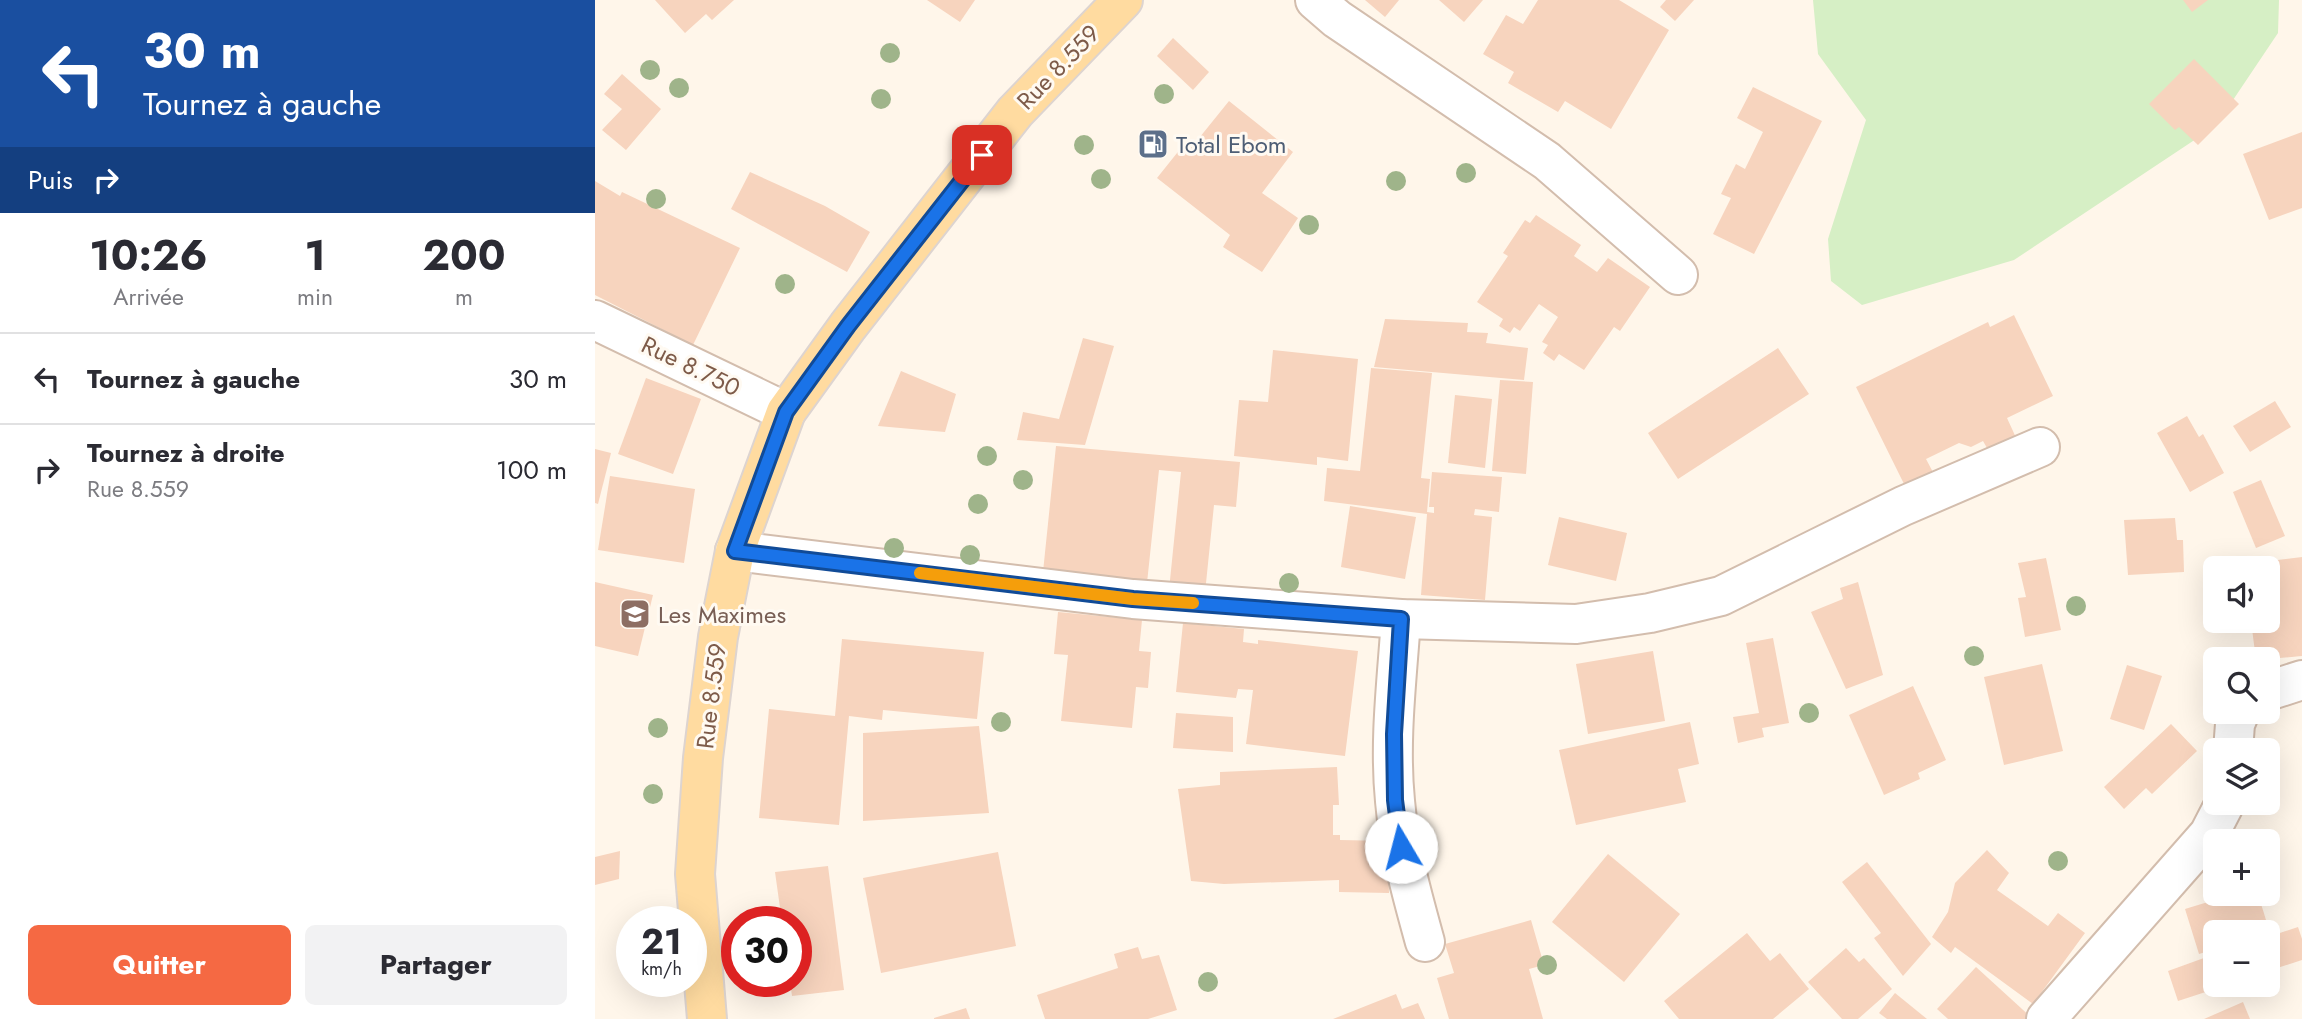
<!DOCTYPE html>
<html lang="fr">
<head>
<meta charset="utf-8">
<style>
	:root { --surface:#fff; --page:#f2f2f3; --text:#2b2b33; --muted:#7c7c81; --line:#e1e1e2; --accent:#f56943 }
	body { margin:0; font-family:Jost,sans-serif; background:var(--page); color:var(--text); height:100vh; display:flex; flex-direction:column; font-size:26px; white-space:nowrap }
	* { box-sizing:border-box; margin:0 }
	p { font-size:23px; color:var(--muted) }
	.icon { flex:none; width:38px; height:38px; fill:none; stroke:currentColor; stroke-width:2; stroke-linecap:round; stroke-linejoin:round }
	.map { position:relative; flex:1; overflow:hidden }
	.panel { display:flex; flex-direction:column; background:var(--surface); width:595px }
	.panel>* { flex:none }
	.banner { background:#1a4fa0; color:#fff; overflow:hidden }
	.buttons { position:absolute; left:1608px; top:556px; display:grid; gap:14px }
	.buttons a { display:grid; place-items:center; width:77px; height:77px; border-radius:10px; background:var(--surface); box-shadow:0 7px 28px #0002; font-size:35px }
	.speed { position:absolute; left:21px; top:906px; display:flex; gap:14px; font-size:35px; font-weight:700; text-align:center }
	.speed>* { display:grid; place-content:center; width:91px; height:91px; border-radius:50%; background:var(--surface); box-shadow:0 7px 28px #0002; line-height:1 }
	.speed small { font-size:18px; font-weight:400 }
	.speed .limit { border:10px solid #d22; background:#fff; color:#111 }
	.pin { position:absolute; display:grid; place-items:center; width:60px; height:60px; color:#fff; margin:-30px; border-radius:14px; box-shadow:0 4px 10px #0006 }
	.me { position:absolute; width:77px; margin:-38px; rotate:352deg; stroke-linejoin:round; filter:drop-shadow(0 0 5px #0008) }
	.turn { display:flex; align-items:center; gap:24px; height:147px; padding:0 28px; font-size:32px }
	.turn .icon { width:91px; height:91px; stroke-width:2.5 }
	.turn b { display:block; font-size:49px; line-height:60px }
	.then { display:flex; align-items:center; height:66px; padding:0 28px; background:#0003; gap:14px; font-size:26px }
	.eta { display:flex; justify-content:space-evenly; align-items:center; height:119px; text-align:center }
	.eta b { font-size:42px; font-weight:700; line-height:49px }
	.button { display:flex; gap:14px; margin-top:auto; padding:14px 28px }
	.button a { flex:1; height:80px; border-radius:10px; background:var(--accent); color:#fff; font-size:28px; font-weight:700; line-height:80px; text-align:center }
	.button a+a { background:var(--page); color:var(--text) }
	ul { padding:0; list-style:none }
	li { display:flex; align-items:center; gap:21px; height:91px; padding:0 28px; border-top:2px solid var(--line) }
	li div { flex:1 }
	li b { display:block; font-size:26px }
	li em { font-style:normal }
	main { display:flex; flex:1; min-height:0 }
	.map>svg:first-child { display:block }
	.green { fill:#d6efc5 }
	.building { fill:#f7d4be }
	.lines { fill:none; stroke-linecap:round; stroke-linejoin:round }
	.minor-casing { stroke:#d3bdad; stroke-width:42 }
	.major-casing { stroke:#ddd4d0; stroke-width:42 }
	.minor { stroke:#fff; stroke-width:38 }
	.major { stroke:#ffdba0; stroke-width:38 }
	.tree { fill:#9fb48a }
	.route-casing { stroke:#114b97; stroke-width:18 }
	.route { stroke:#1a73e8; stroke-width:12 }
	.slow { stroke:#f59e0b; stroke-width:12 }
	.labels { text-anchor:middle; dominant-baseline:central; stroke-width:6; stroke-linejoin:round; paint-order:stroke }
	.street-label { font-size:24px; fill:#7e5b49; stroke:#fffaf2 }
	.service-label { font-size:24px; fill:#4e5e75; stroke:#fffaf2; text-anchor:start }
	.education-label { font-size:24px; fill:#785e54; stroke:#fffaf2; text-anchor:start }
</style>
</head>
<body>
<main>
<section class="panel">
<div class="banner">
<div class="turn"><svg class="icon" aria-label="left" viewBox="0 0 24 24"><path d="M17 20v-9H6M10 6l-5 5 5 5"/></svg><div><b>30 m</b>Tournez à gauche</div></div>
<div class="then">Puis<svg class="icon" aria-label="right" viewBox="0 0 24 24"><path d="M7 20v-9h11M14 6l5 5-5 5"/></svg></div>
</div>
<div class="eta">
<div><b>10:26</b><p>Arrivée</p></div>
<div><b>1</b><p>min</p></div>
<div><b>200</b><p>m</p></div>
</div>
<ul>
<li><svg class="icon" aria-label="left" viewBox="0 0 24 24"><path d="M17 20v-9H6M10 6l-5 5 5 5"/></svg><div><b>Tournez à gauche</b></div><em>30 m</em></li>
<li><svg class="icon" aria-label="right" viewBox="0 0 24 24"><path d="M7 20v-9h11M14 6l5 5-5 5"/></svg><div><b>Tournez à droite</b><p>Rue 8.559</p></div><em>100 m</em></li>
</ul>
<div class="button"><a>Quitter</a><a>Partager</a></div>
</section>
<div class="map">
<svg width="1707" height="1019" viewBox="0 0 1707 1019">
	<rect width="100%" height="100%" fill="#fff6ea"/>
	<polygon class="green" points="1218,0 1684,0 1683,33 1638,100 1610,133 1419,260 1267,305 1236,281 1233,239 1271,120 1223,54"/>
	<g class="building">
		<polygon points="60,0 139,0 117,20 111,14 90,33"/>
		<polygon points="332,0 380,0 365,22"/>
		<polygon points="770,0 804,0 790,17"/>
		<polygon points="844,0 888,0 869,22"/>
		<polygon points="943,0 1024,0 1074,30 1016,129 970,101 963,112 913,83 919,72 888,54 911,15 928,24"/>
		<polygon points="1071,0 1099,0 1080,21 1065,7"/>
		<polygon points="1588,0 1613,0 1597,12"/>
		<polygon points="578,38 614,72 598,90 562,56"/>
		<polygon points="1599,59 1644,104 1603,145 1584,127 1580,130 1554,104"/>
		<polygon points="27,74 66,109 31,150 7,130 27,109 9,94"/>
		<polygon points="1158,87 1227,121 1159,254 1118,234 1136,198 1126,194 1141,164 1150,169 1168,132 1142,118"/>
		<polygon points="634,101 698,152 667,193 703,218 667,272 628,247 635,235 562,178 586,148 592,153"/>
		<polygon points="1707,132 1707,208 1674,220 1648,154"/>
		<polygon points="155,172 230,206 275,232 252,272 136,209"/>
		<polygon points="0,181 25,196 27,192 145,248 98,345 0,295"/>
		<polygon points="941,215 986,245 979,256 1002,272 1013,258 1055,287 1025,331 1019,327 989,370 964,354 959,361 948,353 953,345 947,342 963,317 944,304 925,331 919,327 915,333 904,326 908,319 882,302 913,256 908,253 930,220 935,223"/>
		<polygon points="1419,315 1458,396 1412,418 1423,442 1396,455 1388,441 1376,447 1364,443 1331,459 1340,476 1312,490 1261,387 1393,322 1395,327"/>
		<polygon points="790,319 873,323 872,332 893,333 891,343 933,348 929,380 779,367"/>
		<polygon points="488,338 519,346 490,445 422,440 428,412 464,419"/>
		<polygon points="1183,348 1214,394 1083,479 1053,433"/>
		<polygon points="678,350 763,359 753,461 722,457 722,465 639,456 644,400 673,402"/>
		<polygon points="776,368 837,373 826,478 835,479 832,512 839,513 839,507 834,507 837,472 907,477 904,512 880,509 879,515 897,517 890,600 826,595 832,514 729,501 732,468 765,471"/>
		<polygon points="306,371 361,394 350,432 283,426"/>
		<polygon points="51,378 106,399 78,474 23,454"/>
		<polygon points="905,380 938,382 931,474 897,471"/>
		<polygon points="860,395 897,399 890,468 853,463"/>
		<polygon points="1680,401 1696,427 1655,452 1638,426"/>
		<polygon points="1592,416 1604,437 1608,434 1629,473 1595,492 1562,433"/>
		<polygon points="461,446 645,462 641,507 619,505 610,593 574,590 586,472 564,470 552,583 448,572"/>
		<polygon points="0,449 16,453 3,504 0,503"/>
		<polygon points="15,476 100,489 89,563 3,550"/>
		<polygon points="1666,480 1690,536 1661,548 1638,492"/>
		<polygon points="755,506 821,517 810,579 746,567"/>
		<polygon points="964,517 1032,533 1021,581 953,565"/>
		<polygon points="1580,518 1582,540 1588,540 1589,572 1533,575 1529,520"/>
		<polygon points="1707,557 1707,656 1661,660 1656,621 1673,621 1673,569 1650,569 1649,564"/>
		<polygon points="1451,558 1466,630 1430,637 1423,598 1431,597 1423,563"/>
		<polygon points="0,582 58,595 43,656 0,646"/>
		<polygon points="1263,582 1288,675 1251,689 1216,612 1248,599 1245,588"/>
		<polygon points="463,612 547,620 544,651 556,652 553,688 541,687 537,728 466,721 473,655 459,654"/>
		<polygon points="588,623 649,629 648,642 663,644 663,640 763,651 750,756 651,744 658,690 643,689 641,698 581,692"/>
		<polygon points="1178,638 1194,723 1167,728 1169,737 1143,743 1138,717 1164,713 1151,643"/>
		<polygon points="247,639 389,652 382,719 288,710 287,720 254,716 244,825 164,818 174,709 240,716"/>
		<polygon points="1058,651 1070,721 993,734 981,664"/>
		<polygon points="1447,664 1468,751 1409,765 1389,677"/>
		<polygon points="1532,665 1567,676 1549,730 1515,719"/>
		<polygon points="1318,686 1351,760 1323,773 1325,779 1289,795 1254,715"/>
		<polygon points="581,713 638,717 638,752 578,748"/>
		<polygon points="1095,722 1104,764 1083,769 1091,802 981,825 964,750"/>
		<polygon points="1576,724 1602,751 1557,794 1551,788 1529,809 1509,787"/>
		<polygon points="384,726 394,813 268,821 268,733"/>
		<polygon points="742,767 744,805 738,805 738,835 745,835 745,840 792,841 794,893 744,892 744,880 629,884 596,881 583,789 625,785 625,772"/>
		<polygon points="1392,850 1414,873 1402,890 1453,926 1463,913 1490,933 1438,1004 1360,947 1356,953 1337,937 1353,912 1360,883"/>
		<polygon points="25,851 24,879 0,885 0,857"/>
		<polygon points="403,852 421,946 286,973 268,878"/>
		<polygon points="1013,854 1085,914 1029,982 957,922"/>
		<polygon points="1272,862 1336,944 1308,976 1279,938 1286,933 1247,882"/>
		<polygon points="233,866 249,990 197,996 195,982 201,982 201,922 187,922 180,872"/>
		<polygon points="1639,894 1663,894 1675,933 1620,933 1620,949 1604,954 1590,909"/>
		<polygon points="936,920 949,965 934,969 948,1019 854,1019 842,978 859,973 850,944"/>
		<polygon points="1703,927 1707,939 1707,960 1673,971 1673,937"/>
		<polygon points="1152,933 1175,961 1185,953 1214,989 1178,1019 1084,1019 1069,1001"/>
		<polygon points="543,947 547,959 564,955 582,1010 553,1019 450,1019 442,995 523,968 519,954"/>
		<polygon points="1251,948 1264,962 1269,958 1297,989 1263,1019 1247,1019 1213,982"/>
		<polygon points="1620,954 1620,985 1629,986 1583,1001 1573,971"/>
		<polygon points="1381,967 1438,1019 1353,1019 1342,1009"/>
		<polygon points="1300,993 1332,1019 1292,1019 1284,1013"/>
		<polygon points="801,994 807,1009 823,1003 830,1019 738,1019"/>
		<polygon points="1648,1002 1655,1019 1609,1019"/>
		<polygon points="371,1008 375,1019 339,1019 339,1018"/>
	</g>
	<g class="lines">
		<g class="minor-casing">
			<g id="minor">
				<polyline points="720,0 742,19 952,161 1083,275"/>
				<polyline points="0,320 191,412"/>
				<polyline points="140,551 538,599 806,619 981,624 1055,613 1126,596 1308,506 1445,447"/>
				<path d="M806,619C802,679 794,741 800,801C804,849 817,895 830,942"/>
				<polyline points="1673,691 1707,680"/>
				<polyline points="1638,751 1640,724 1645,712"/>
				<polyline points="1451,1019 1614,834 1630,803"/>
			</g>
		</g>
		<g class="major-casing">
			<polyline id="major" points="112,1019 100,874 108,758 123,637 140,551 191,412 253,326 420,112 528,0"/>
		</g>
		<use href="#minor" class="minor"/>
		<use href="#major" class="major"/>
	</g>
	<g class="tree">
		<circle cx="295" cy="53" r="10"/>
		<circle cx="55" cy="70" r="10"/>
		<circle cx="84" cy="88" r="10"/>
		<circle cx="569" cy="94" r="10"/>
		<circle cx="286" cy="99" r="10"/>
		<circle cx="489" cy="145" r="10"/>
		<circle cx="871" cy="173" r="10"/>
		<circle cx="506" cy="179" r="10"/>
		<circle cx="801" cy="181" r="10"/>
		<circle cx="61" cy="199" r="10"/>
		<circle cx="714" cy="225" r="10"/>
		<circle cx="190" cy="284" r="10"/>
		<circle cx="392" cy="456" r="10"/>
		<circle cx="428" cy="480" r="10"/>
		<circle cx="383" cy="504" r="10"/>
		<circle cx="299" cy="548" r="10"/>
		<circle cx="375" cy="555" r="10"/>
		<circle cx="694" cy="583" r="10"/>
		<circle cx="1481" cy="606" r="10"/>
		<circle cx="1379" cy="656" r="10"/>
		<circle cx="1214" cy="713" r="10"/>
		<circle cx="406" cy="722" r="10"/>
		<circle cx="63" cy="728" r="10"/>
		<circle cx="58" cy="794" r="10"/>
		<circle cx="1463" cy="861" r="10"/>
		<circle cx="952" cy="965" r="10"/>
		<circle cx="613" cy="982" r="10"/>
	</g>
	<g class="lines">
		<g class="route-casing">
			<polyline id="route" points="387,155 253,326 191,412 140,551 538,599 806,619 799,734 800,800 806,847"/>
		</g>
		<use href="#route" class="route"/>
		<polyline class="slow" points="325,573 538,599 598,603"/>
	</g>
	<defs>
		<g id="fuel-square" transform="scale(1.575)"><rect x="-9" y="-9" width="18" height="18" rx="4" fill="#5c6f8a" stroke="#fffaf2"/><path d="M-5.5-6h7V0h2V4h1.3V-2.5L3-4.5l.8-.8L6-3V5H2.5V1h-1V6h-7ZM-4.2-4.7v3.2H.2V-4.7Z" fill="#fff"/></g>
		<g id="school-square" transform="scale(1.575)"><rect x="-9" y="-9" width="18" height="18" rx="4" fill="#8d6e63" stroke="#fffaf2"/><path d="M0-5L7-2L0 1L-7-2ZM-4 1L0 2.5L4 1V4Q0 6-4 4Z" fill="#fff"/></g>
	</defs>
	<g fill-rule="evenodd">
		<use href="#fuel-square" x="558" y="144"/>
		<use href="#school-square" x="40" y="614"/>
	</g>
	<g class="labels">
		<g class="street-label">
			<text transform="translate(463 67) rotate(-46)">Rue 8.559</text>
			<text transform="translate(96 366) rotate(26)">Rue 8.750</text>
			<text transform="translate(116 696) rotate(-83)">Rue 8.559</text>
		</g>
		<g class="service-label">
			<text x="581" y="144">Total Ebom</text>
		</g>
		<g class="education-label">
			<text x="63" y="614">Les Maximes</text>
		</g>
	</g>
</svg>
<div class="buttons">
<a><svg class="icon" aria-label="sound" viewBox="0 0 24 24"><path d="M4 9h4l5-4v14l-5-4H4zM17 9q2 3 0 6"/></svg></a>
<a><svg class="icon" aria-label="search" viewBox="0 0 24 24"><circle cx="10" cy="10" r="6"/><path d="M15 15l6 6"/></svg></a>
<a><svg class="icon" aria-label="layers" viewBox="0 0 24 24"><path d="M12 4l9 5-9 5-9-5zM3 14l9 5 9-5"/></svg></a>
<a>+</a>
<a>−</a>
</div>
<div class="speed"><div>21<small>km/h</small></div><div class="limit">30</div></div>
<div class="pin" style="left:387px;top:155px;background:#d93025"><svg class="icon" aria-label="arrive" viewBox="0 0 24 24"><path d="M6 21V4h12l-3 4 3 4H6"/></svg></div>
<svg class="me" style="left:806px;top:847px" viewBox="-20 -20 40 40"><circle r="19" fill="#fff"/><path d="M0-13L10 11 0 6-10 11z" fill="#1a73e8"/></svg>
</div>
</main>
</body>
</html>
